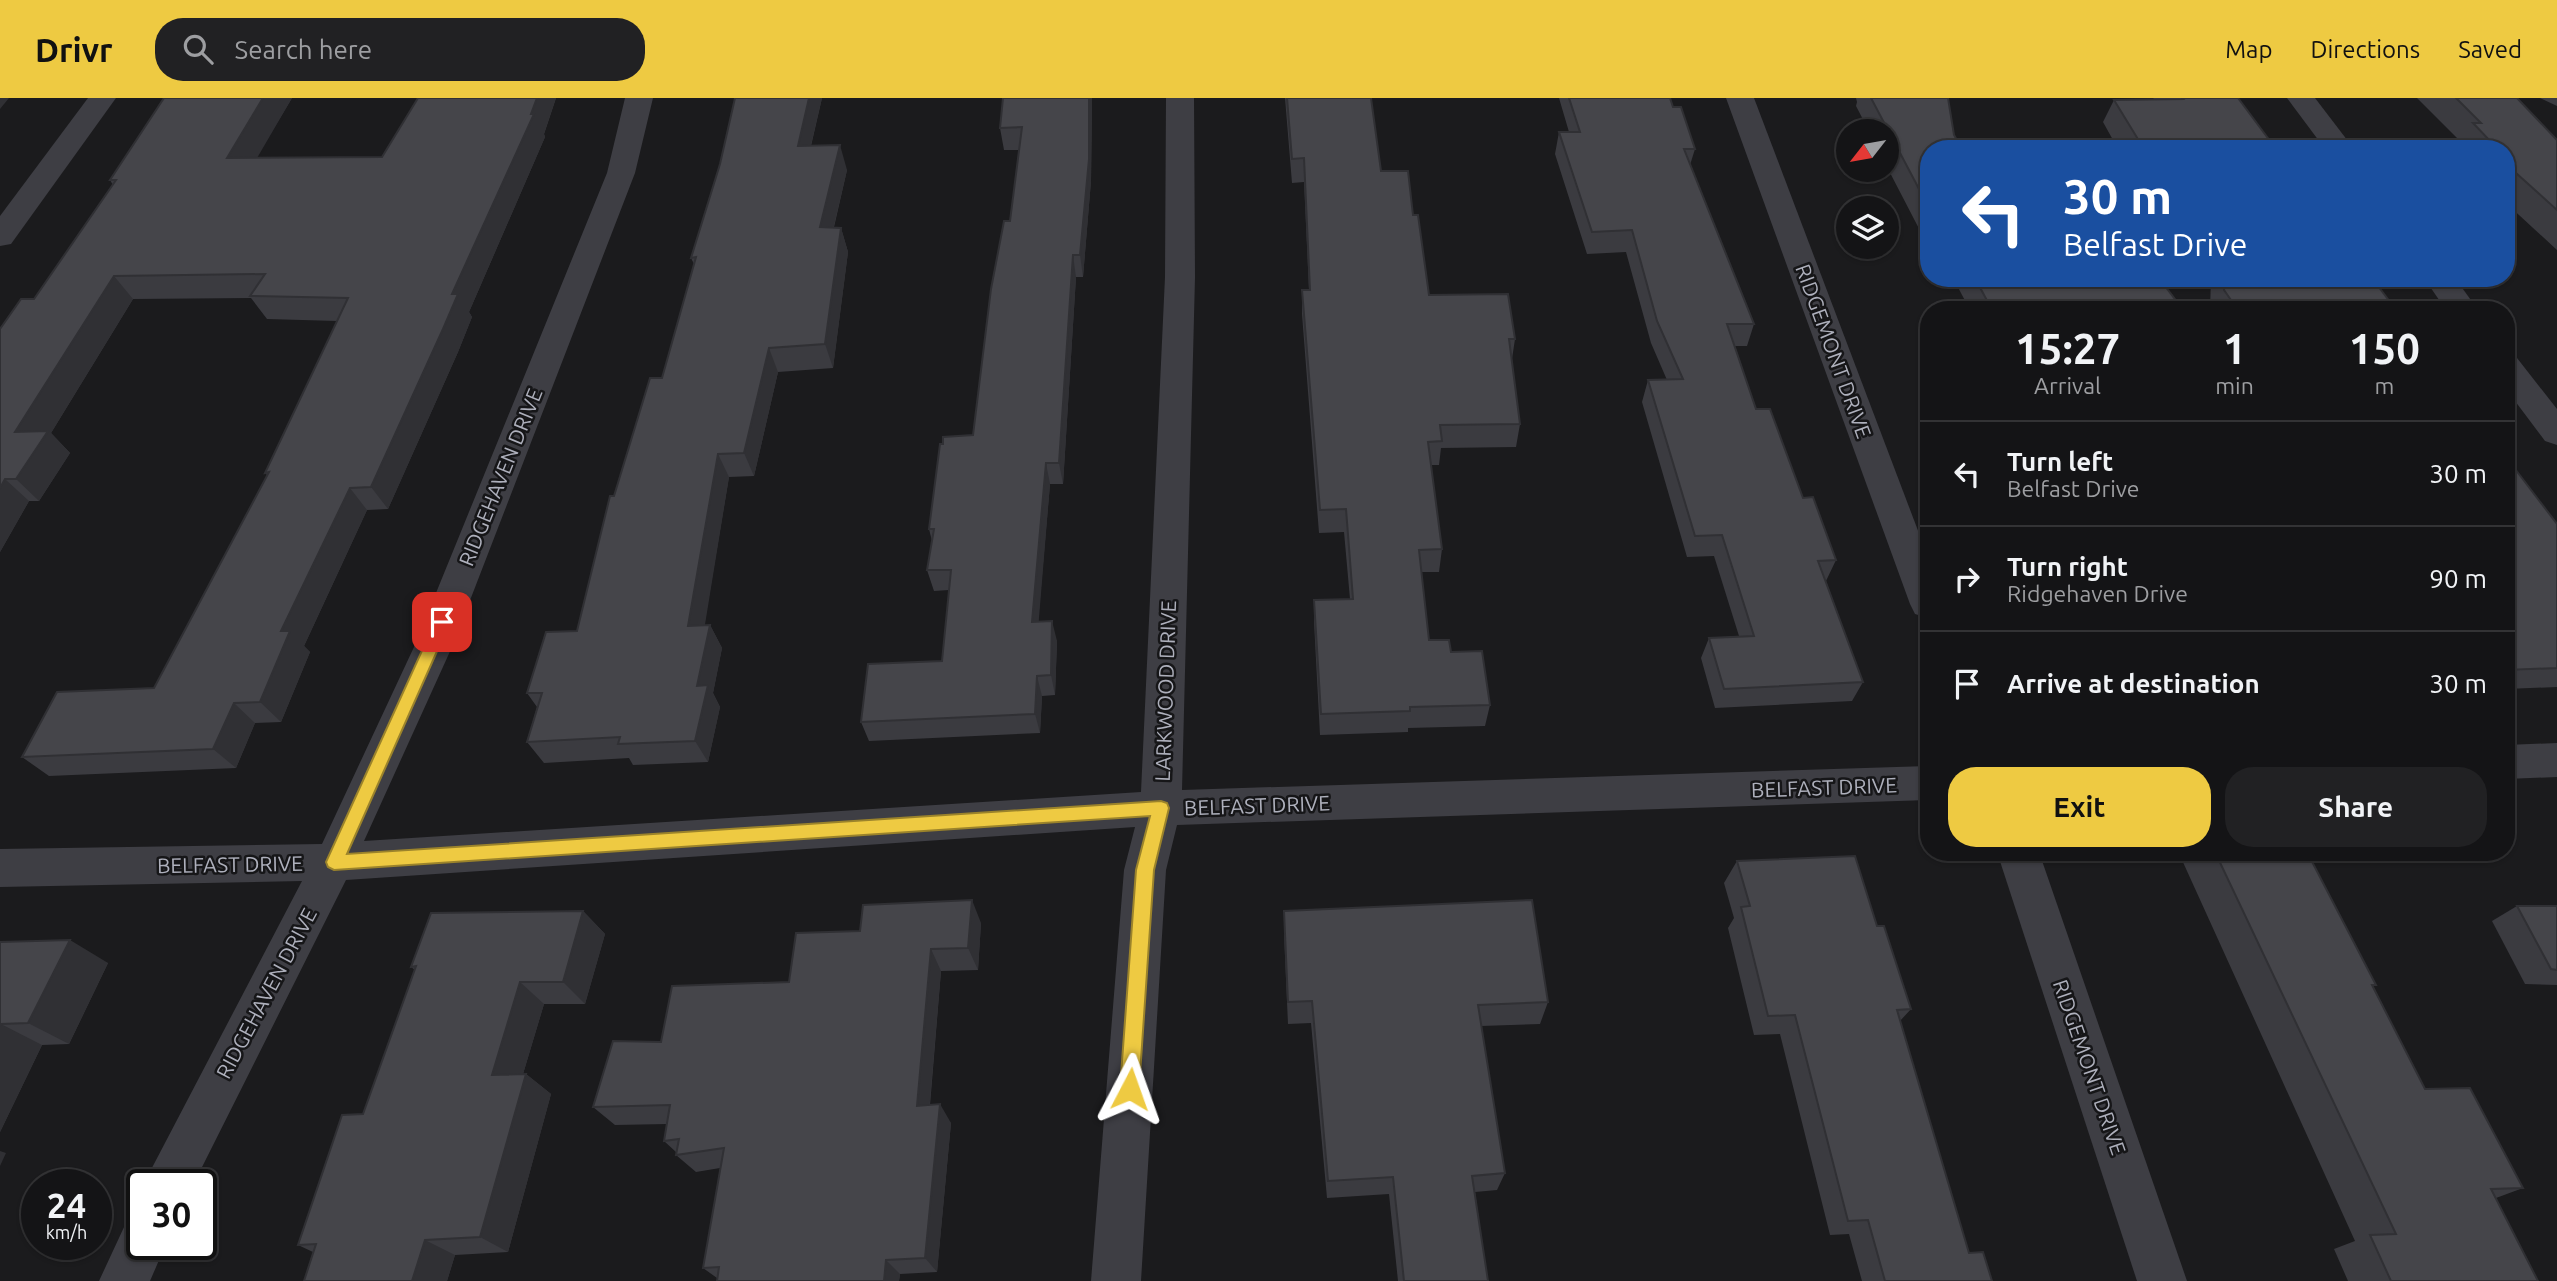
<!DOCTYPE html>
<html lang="en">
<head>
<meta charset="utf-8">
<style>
	:root { --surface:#141416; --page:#212123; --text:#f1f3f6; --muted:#9d9ea1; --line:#333335; --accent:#eeca42 }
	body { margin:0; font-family:Ubuntu,sans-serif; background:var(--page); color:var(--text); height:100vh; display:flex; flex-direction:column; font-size:26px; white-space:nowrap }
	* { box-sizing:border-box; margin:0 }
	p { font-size:23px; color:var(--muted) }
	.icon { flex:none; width:38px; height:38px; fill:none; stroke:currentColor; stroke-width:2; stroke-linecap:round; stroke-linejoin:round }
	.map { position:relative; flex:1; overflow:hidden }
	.drawer { position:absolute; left:1920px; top:203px; width:595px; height:560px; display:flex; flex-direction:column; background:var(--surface); border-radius:28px; box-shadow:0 2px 5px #0004,0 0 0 2px var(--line) }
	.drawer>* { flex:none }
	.banner { position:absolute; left:1920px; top:42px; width:595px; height:147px; border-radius:28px; box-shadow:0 2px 5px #0004,0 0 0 2px var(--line); background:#1a4fa0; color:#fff; overflow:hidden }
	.needle { width:46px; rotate:239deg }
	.controls { position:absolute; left:1836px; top:21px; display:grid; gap:14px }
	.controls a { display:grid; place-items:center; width:63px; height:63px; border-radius:50%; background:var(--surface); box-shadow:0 2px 5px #0004,0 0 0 2px var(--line); font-size:35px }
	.speed { position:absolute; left:21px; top:1071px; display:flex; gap:14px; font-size:35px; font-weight:700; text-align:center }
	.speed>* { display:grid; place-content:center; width:91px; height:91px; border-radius:50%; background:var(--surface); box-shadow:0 2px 5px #0004,0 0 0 2px var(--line); line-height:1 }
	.speed small { font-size:18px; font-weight:400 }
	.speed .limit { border:4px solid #111; border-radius:10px; background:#fff; color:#111 }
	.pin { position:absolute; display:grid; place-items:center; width:60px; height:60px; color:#fff; margin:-30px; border-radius:14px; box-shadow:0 4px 10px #0006 }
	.me { position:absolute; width:77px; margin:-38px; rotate:4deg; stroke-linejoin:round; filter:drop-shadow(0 0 5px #0008) }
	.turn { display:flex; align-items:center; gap:24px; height:147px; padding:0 28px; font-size:32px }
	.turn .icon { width:91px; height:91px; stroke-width:2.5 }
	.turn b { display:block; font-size:49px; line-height:60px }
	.eta { display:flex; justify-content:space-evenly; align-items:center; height:119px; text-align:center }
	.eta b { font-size:42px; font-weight:600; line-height:49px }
	.primary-button { display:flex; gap:14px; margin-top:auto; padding:14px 28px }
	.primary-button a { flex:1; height:80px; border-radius:28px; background:var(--accent); color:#111; font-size:28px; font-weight:600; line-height:80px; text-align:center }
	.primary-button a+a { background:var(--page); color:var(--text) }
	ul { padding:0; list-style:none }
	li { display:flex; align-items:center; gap:21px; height:105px; padding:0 28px; border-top:2px solid var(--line) }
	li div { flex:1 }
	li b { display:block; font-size:26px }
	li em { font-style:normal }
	header { display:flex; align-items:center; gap:42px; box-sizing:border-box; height:98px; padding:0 35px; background:var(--accent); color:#111 }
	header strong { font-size:33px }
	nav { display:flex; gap:38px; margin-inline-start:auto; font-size:24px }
	.search { width:490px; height:63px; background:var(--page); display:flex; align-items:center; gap:18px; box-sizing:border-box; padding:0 24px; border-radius:28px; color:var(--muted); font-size:26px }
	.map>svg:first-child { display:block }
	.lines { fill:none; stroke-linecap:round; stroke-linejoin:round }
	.minor { fill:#3e3e44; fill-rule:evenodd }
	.wall { fill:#3b3b40 }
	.shaded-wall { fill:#303034 }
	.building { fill:#45454a; stroke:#303034; stroke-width:2 }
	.route { fill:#eeca42; stroke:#9b832b; stroke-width:2 }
	.labels { text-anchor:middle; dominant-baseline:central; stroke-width:5; stroke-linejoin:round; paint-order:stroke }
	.street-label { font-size:21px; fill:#aeb0bc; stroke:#161618 }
</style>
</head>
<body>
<header>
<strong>Drivr</strong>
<div class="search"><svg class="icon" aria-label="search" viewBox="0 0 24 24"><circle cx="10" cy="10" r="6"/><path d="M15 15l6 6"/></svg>Search here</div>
<nav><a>Map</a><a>Directions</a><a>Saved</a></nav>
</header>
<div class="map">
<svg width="2557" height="1183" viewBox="0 0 2557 1183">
	<rect width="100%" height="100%" fill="#1b1b1d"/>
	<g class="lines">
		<g class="minor">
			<polygon points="88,0 116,0 11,146 0,148 0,118"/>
			<polygon points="625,0 653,0 635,75 452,549 364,743 1141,694 1165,179 1166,0 1194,0 1195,179 1182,692 1928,668 1928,702 1177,727 1166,772 1141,1183 1091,1183 1124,772 1135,729 346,782 193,1087 143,1087 302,783 0,789 0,751 322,746 414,549 607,75"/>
			<polygon points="1726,0 1754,0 1928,459 1928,520 1915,516 1910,506"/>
			<polygon points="2287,0 2315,0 2354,51 2325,51"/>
			<polygon points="2424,180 2455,180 2478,212 2446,212"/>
			<polygon points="2506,257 2517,260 2557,311 2557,347 2545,343 2506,291"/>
			<polygon points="2557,645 2557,679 2506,681 2506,647"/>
			<polygon points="1997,754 2039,754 2187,1183 2137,1183"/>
			<polygon points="142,1120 142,1146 166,1146 150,1183 99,1183 125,1127"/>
		</g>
	</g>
	<g class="wall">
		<polygon points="164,0 292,0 256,60 382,59 418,0 556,0 544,36 545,39 469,214 472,219 458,254 388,411 367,412 304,548 310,554 281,624 255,625 236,670 49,678 22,659 154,590 267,377 265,375 337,223 267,221 251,200 133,201 51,335 70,355 39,403 29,403 0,454 0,231 34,201 113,87 110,82"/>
		<polygon points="822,0 811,48 847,72 834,129 841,130 848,154 833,270 778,274 754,378 729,379 704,528 710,527 722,550 713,595 720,609 708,664 633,667 629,660 544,665 527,644 537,609 527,595 577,533 614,398 662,280 694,166 691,160 720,66"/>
		<polygon points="1003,0 1092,0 1091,83 1083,179 1076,179 1063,386 1050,386 1038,524 1057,543 1055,597 1042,598 1040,635 869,643 861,624 942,563 949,492 934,493 927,472 932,443 929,431 973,337 1010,123 1019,52 1004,52 1000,30"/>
		<polygon points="1285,0 1371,0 1381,73 1413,117 1429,197 1515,241 1512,261 1520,326 1516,349 1441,350 1439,367 1431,367 1442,451 1439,474 1421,474 1429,542 1451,554 1490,607 1485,628 1408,630 1408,634 1320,637 1314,524 1314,502 1350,501 1344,434 1319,435 1302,216 1302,192 1309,192 1304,84 1292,85"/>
		<polygon points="1559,0 1670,0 1673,9 1695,51 1690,67 1754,226 1747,248 1735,248 1756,311 1836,462 1826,483 1863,584 1852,603 1715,610 1701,560 1709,540 1739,538 1714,458 1687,459 1642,304 1648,282 1667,282 1651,245 1626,154 1587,156 1555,56 1559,34 1569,34"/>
		<polygon points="1856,0 1948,0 1954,37 1928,51 1928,148 1886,67 1886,33 1869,33 1856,8 1857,4"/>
		<polygon points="2153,0 2238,0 2276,51 2118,51 2103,24 2114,2 2155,2"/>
		<polygon points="2417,0 2517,0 2557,42 2557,152 2506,105 2506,51 2459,51 2456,48 2460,43"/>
		<polygon points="2540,0 2557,0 2557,8"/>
		<polygon points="1953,180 2159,180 2177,204 2172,212 1970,212"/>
		<polygon points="2211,180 2372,180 2396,212 2210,212"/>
		<polygon points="2506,359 2557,426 2557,589 2506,591"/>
		<polygon points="2191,754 2307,754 2376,887 2373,888 2425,991 2523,1090 2496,1100 2538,1183 2348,1183 2334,1151 2355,1143 2182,762"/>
		<polygon points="1737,763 1877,828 1911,911 1900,923 1969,1155 1992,1183 1862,1183 1849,1136 1830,1137 1780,936 1754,937 1728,830 1734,820 1724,785"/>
		<polygon points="2517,808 2557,808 2557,887 2525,886 2492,823"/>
		<polygon points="583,813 605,836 585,906 544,906 523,976 526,976 551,996 508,1154 455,1157 447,1183 304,1183 313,1154 298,1147 363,1016 415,872 411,869"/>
		<polygon points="1284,813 1548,904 1540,926 1481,928 1505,1075 1497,1092 1475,1094 1488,1183 1398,1183 1389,1096 1327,1100 1311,925 1288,926 1284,836"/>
		<polygon points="981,825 978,872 941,873 930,1007 951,1025 937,1174 900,1176 899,1183 717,1183 717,1180 703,1170 720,1070 696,1074 676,1057 676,1054 664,1043 667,1026 615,1027 593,1009 661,944 789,884 860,833"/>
		<polygon points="0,844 108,865 69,946 42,947 0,1034"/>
	</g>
	<g class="shaded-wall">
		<polygon points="0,0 9,0 0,11"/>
		<polygon points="263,0 292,0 243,84 227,60"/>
		<polygon points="537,0 556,0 544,36 545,39 469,214 472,219 458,254 388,411 371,389 452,196 531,16"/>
		<polygon points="809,0 822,0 805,72 798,48"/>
		<polygon points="1089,0 1092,0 1091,83 1083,179 1080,157"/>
		<polygon points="840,47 847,72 828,153 820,129"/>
		<polygon points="841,130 848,154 833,270 825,246"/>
		<polygon points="1073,157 1076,179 1063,386 1059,365"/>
		<polygon points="114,178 133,201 51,335 70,355 39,403 16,381 15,334"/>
		<polygon points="769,250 778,274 754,378 744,355"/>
		<polygon points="718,356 729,379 701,551 688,528"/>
		<polygon points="1046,365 1050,386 1037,544 1032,524"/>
		<polygon points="5,381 29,403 0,454 0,390"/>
		<polygon points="350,390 367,412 304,548 310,554 281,624 260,604 281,533"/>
		<polygon points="1052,523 1057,543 1055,597 1051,577"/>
		<polygon points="710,527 722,550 713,595 720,609 708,664 695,643 697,588"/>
		<polygon points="1037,578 1042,598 1040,635 1035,616"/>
		<polygon points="234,605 255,625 236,670 213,651"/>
		<polygon points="972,802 981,825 978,872 968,850"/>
		<polygon points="583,813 605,836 585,906 563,884"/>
		<polygon points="70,842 108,865 69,946 28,925"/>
		<polygon points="931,851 941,873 928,1026 917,1008"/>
		<polygon points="520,884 544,906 517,996 492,977"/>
		<polygon points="1,926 42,947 0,1034 0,928"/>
		<polygon points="526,976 551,996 508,1154 480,1139"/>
		<polygon points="940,1006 951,1025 937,1174 925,1160"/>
		<polygon points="0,1053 6,1055 0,1068"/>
		<polygon points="425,1142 455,1157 447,1183 412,1183"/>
		<polygon points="886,1162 900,1176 899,1183 884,1183"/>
	</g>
	<g class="building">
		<polygon points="164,0 263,0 227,60 382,59 418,0 537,0 531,16 534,16 452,196 458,196 443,231 371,389 350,390 281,533 290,533 260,604 234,605 213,651 22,659 57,594 154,590 269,374 265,375 348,200 250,198 265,176 114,178 15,334 48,333 16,381 5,381 0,390 0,231 21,201 34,201 116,82 110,82"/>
		<polygon points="735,0 809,0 798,48 840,47 820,129 841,130 825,246 769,250 744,355 718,356 688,528 710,527 697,588 708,587 695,643 618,646 620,639 527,644 542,595 527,595 546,534 577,533 610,398 614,398 650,280 662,280 696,159 691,160 720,66"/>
		<polygon points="1003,0 1089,0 1089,61 1080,157 1073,157 1059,365 1046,365 1032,524 1052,523 1051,577 1037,578 1035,616 861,624 868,566 942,563 951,472 927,472 934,431 929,431 940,346 943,346 943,339 973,337 991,191 1004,123 1010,123 1022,29 1000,30"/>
		<polygon points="1287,0 1371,0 1381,73 1408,73 1413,117 1418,117 1429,197 1508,196 1515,241 1509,241 1520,326 1440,327 1442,343 1428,344 1442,451 1419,452 1429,542 1449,542 1451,554 1482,553 1490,607 1410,609 1410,613 1321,616 1314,502 1353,501 1346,411 1320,412 1302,192 1310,192 1304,60 1292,61"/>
		<polygon points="1569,0 1670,0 1673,9 1681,9 1695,51 1684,51 1754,226 1727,226 1756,311 1770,311 1803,400 1813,399 1836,462 1818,463 1863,584 1724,591 1709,540 1754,538 1722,437 1695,438 1648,282 1683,281 1657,223 1632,132 1592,134 1559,34 1580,34"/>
		<polygon points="1871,0 1948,0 1954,37 1962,51 1928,51 1928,108"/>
		<polygon points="2182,0 2238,0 2276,51 2144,51 2114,2 2183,1"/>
		<polygon points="2456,0 2517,0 2557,42 2557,112 2506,66 2506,51 2489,51 2484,46 2492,45 2473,25 2481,25"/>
		<polygon points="1975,180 2159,180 2177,204 2081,212 1992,212"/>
		<polygon points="2225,180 2372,180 2396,212 2238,212 2224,192"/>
		<polygon points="2506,359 2557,426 2557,570 2506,572"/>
		<polygon points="2215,754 2307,754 2376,887 2372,887 2425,991 2470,990 2523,1090 2491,1091 2538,1183 2391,1183 2370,1137 2396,1136"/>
		<polygon points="1855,758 1877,828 1884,828 1911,911 1897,912 1969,1155 1983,1154 1992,1183 1885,1183 1868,1122 1848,1123 1795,917 1768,918 1741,809 1750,808 1737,763"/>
		<polygon points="972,802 968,850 931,851 917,1008 940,1006 925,1160 886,1162 884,1183 717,1183 719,1169 703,1170 724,1050 676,1057 679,1041 664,1043 670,1007 593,1009 613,943 661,944 672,888 789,884 796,835 860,833 863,807"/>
		<polygon points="1532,802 1548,904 1478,907 1505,1075 1472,1078 1488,1183 1404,1183 1393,1079 1328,1083 1312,903 1288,904 1284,813"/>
		<polygon points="2517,808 2557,808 2557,872 2551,871"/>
		<polygon points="583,813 563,884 520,884 492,977 526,976 480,1139 425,1142 412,1183 304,1183 316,1146 298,1147 342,1017 363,1016 416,868 411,869 431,815"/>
		<polygon points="70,842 28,925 1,926 0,928 0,844"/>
	</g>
	<polygon class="route" points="442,518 450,524 347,756 1161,703 1167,705 1169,710 1154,772 1139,991 1136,998 1130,1001 1123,998 1120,991 1136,772 1150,718 334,772 328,769 326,764 435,524"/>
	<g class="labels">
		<g class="street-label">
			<text transform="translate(1834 253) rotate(70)">RIDGEMONT DRIVE</text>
			<text transform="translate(500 379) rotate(-68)">RIDGEHAVEN DRIVE</text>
			<text transform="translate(1165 593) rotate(-88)">LARKWOOD DRIVE</text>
			<text transform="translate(1824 689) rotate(-2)">BELFAST DRIVE</text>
			<text transform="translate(1257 707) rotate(-2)">BELFAST DRIVE</text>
			<text transform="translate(230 766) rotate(-1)">BELFAST DRIVE</text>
			<text transform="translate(266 895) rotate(-62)">RIDGEHAVEN DRIVE</text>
			<text transform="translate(2090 969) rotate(71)">RIDGEMONT DRIVE</text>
		</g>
	</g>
</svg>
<div class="controls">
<a><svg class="needle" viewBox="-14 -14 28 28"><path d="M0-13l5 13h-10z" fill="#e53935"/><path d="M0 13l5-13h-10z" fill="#9d9ea1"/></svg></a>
<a><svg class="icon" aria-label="layers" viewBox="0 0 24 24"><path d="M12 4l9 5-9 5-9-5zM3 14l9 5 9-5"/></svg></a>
</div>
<div class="speed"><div>24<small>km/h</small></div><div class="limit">30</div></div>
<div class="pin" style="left:442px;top:524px;background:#d93025"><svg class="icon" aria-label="arrive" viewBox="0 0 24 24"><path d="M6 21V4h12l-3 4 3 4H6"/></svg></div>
<svg class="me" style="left:1130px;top:991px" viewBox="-20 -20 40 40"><path d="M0-17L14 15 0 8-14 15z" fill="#eeca42" stroke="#fff" stroke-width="4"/></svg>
<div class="banner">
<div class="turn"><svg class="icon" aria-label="left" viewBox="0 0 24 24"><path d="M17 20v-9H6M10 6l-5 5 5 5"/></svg><div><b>30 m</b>Belfast Drive</div></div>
</div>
<section class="drawer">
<div class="eta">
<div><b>15:27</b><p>Arrival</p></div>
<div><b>1</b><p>min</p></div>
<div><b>150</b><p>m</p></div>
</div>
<ul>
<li><svg class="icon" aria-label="left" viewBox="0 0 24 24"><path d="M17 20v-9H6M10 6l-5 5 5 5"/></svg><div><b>Turn left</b><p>Belfast Drive</p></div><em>30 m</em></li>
<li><svg class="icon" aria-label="right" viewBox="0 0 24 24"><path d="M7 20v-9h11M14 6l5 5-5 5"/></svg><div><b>Turn right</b><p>Ridgehaven Drive</p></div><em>90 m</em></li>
<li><svg class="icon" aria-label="arrive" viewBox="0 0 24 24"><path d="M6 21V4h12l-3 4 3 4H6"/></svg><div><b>Arrive at destination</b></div><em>30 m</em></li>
</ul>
<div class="primary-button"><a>Exit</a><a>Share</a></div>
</section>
</div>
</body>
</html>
